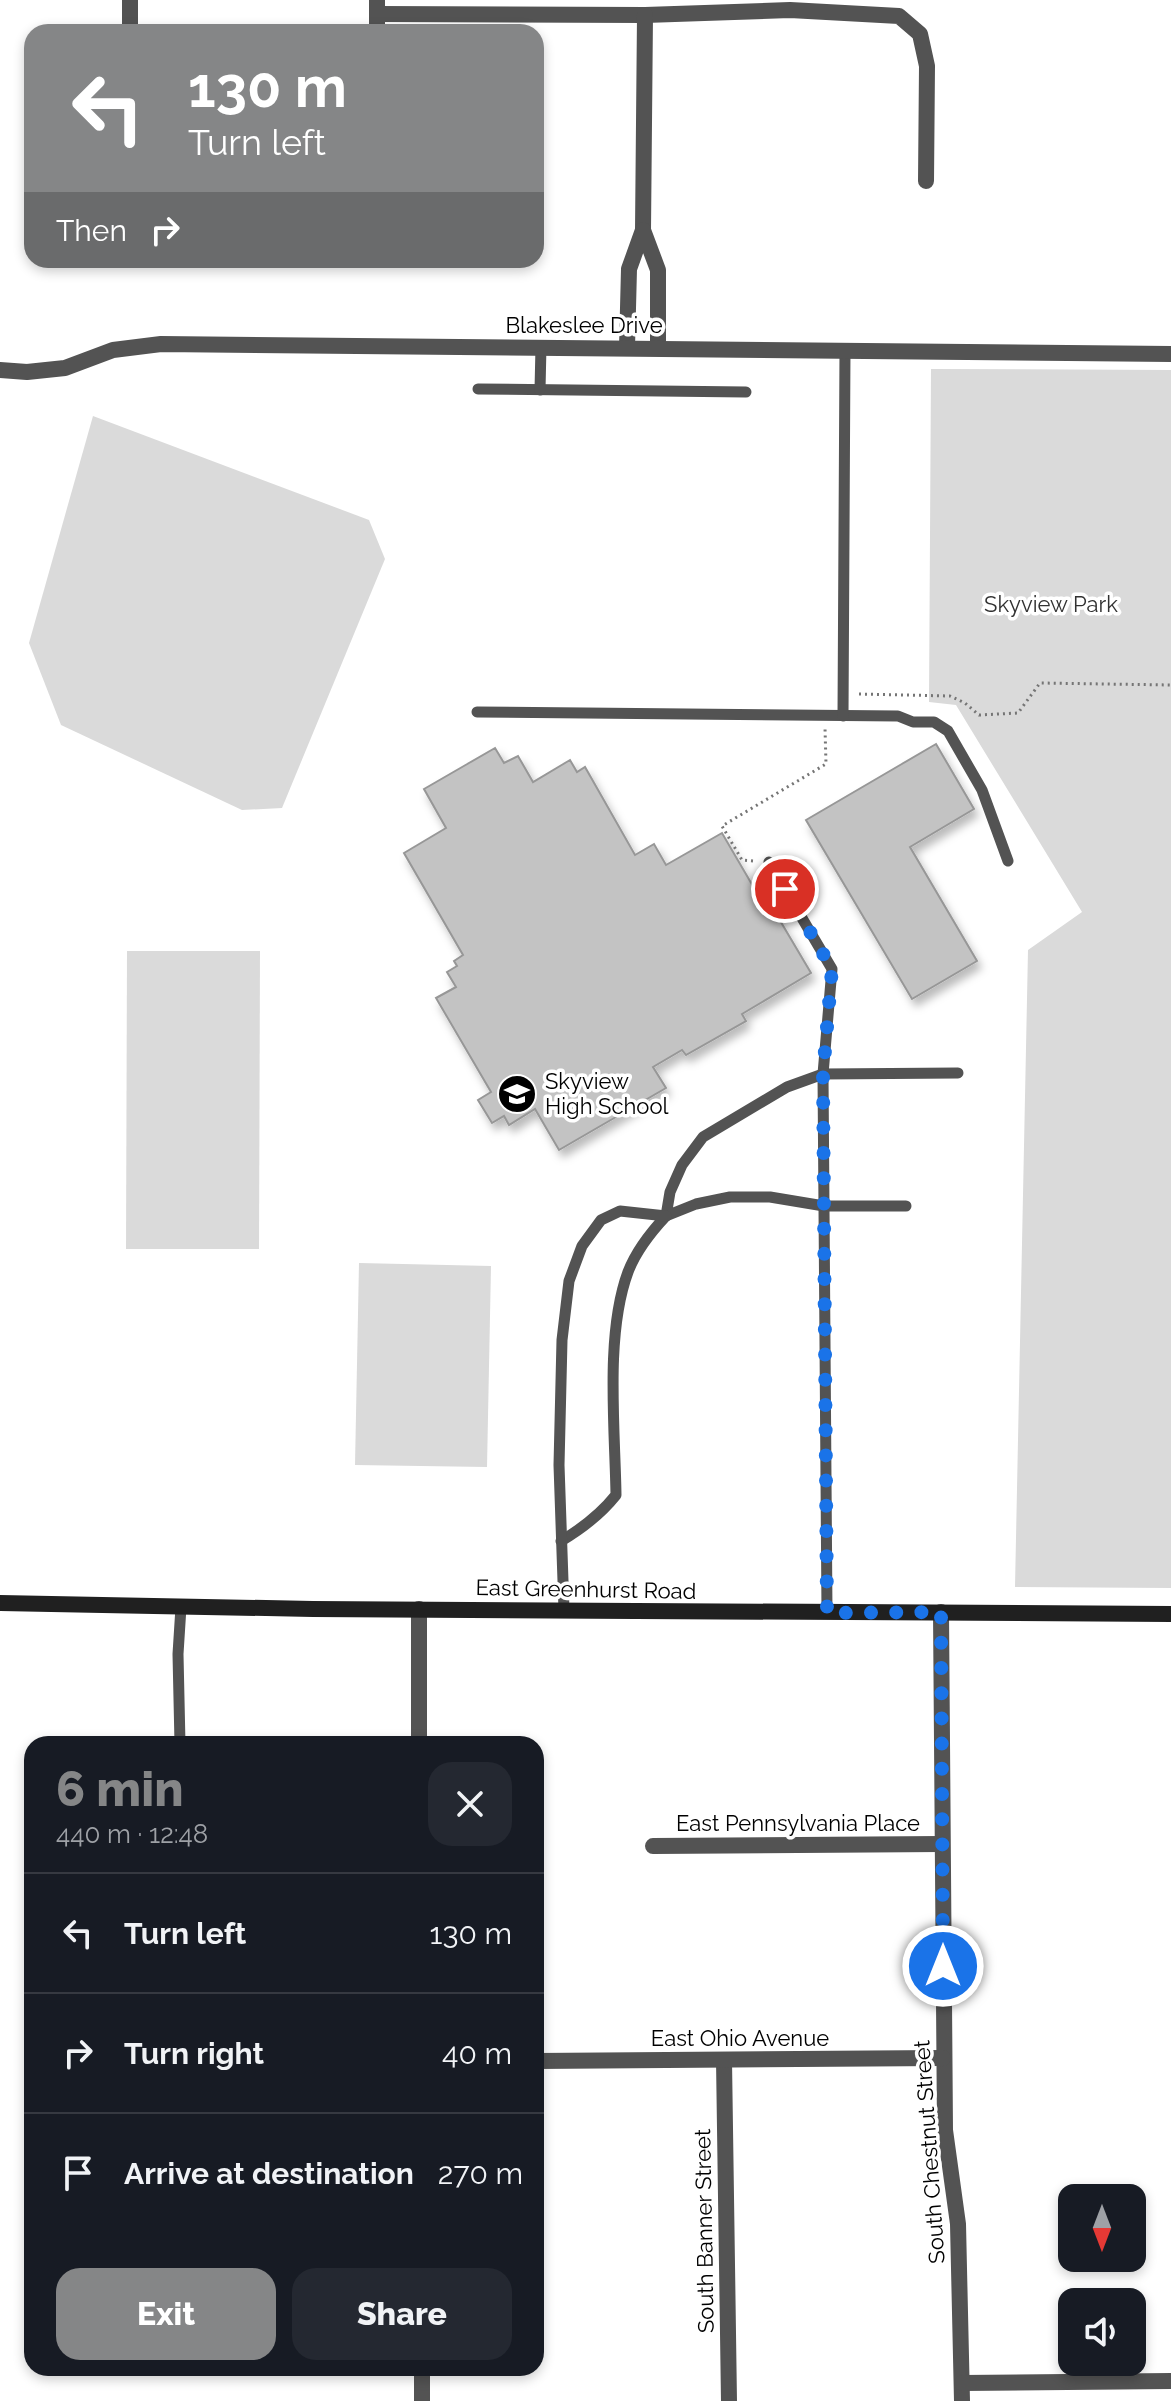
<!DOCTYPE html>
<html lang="en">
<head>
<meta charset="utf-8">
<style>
	:root { --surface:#171b24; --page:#242831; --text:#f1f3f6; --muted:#9ea1a6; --line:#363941; --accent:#858687 }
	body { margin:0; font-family:Raleway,sans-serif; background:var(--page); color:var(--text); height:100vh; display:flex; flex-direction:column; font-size:30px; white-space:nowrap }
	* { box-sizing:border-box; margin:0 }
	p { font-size:26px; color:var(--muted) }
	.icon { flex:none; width:44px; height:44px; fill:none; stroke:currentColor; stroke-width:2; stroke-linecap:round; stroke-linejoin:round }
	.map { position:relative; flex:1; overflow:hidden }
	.drawer { position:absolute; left:24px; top:1736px; width:520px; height:640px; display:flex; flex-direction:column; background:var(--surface); border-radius:24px; box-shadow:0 4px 12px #0003 }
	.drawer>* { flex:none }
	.top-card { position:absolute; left:24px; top:24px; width:520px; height:244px; border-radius:24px; box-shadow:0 4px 12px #0003; background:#858687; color:#fff; overflow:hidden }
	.needle { width:52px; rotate:180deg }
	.fabs { position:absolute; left:1058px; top:2184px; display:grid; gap:16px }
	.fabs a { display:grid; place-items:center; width:88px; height:88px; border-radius:16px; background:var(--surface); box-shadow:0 4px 12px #0003; font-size:40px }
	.pin { position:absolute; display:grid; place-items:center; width:68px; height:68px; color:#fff; margin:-34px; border:4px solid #fff; border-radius:50%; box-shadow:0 2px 8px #0007 }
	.me { position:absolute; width:88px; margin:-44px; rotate:0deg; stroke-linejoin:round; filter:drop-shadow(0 0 6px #0008) }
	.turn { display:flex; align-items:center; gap:28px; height:168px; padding:0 32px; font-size:36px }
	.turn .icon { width:104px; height:104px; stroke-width:2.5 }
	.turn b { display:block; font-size:56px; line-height:68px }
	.then { display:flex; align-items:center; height:76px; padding:0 32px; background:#0003; gap:16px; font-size:30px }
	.round { display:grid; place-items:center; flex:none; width:84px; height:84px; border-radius:24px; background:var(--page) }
	.head { display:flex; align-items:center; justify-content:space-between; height:136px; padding:0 32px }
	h1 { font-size:48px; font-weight:800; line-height:60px; color:var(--accent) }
	.button { display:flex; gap:16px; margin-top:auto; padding:16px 32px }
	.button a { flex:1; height:92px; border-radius:24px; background:var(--accent); color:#fff; font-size:32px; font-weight:800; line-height:92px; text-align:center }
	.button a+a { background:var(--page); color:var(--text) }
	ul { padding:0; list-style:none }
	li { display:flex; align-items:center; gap:24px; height:120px; padding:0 32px; border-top:2px solid var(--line) }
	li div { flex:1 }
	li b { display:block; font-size:30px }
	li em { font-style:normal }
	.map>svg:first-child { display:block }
	.green { fill:#dadada }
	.building { fill:#c3c3c3; stroke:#979797; stroke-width:2; filter:url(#shadow) }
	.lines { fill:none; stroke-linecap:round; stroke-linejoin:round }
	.path { stroke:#757575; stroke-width:3; stroke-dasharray:2 4; stroke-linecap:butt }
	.service { stroke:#535353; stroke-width:11 }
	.minor { stroke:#535353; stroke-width:16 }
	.secondary { stroke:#202020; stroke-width:16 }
	.route { stroke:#1a73e8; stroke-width:14; stroke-dasharray:0 25.2 }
	.labels { text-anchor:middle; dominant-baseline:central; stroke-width:7; stroke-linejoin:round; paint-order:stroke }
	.street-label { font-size:22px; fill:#000; stroke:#fff }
	.park-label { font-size:22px; fill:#313131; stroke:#fff }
	.poi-label { font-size:22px; fill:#000; stroke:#fff; text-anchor:start }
</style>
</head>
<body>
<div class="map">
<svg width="1171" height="2401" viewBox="0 0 1171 2401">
	<defs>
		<filter id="shadow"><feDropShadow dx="4" dy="7" stdDeviation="4" flood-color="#0004"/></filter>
	</defs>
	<rect width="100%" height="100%" fill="#fff"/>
	<g class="green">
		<polygon points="931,369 1171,370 1171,1588 1015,1587 1028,950 1082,912 956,705 929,702"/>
		<polygon points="93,416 369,520 385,559 282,808 242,810 61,725 29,643"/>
		<polygon points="127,951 260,951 259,1249 126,1249"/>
		<polygon points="359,1263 491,1266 487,1467 355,1465"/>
	</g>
	<g class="building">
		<polygon points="936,744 974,809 910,847 977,961 912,999 806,820"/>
		<polygon points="495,748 504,763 518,756 533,782 570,760 577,772 585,767 635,855 654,844 666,865 722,833 764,905 769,902 811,973 742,1014 746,1021 686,1055 682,1050 653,1067 666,1088 559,1150 535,1109 509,1125 504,1116 492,1123 478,1100 491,1092 436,998 456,987 447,972 457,966 454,961 463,955 404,853 446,828 424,789"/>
	</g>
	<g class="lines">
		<g class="path">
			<polyline points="859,694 950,696 965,703 979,715 1018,713 1040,683 1171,685"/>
			<polyline points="753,861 742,860 722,826 826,764 825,728"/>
		</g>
		<g class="service">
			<polyline points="478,389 746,392"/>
			<polyline points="540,390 541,346"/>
			<polyline points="477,712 898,716 913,722 934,722 948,731 982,790 1008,861"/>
			<polyline points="843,716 845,350"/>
			<polyline points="769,862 832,969 823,1074 827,1613"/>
			<polyline points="906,1206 824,1206 770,1197 730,1197 696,1204 666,1216 670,1192 682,1165 703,1137 787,1087 823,1074 958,1073"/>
			<path d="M561,1541C583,1528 600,1515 616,1495C615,1428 605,1334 628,1272C636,1251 651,1232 666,1216"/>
			<polyline points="564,1610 559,1465 562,1340 569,1281 582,1246 601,1220 620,1211 666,1216"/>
			<polyline points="180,1744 178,1654 181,1607"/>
		</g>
		<g class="minor">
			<polyline points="377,14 645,15 790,10 899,16 920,34 927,66 926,181"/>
			<polyline points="130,32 130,0"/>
			<polyline points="377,32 377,0"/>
			<polyline points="643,230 645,15"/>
			<polyline points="627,347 629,269 643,230 658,270 658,347"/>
			<polyline points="0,370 27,372 65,368 113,350 161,344 1171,354"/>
			<polyline points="419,1609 419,1744"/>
			<polyline points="941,1612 945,2130 958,2224 962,2401"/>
			<polyline points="653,1846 942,1844"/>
			<polyline points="724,2060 729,2401"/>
			<polyline points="536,2061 943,2058"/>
			<polyline points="422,2368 422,2401"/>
			<polyline points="962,2383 1171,2381"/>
		</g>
		<polyline class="secondary" points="0,1603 313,1609 1171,1614"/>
	</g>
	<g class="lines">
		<polyline class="route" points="785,889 832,969 823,1074 827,1613 941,1612 943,1966"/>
	</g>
	<defs>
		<g id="school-disc" transform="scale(2)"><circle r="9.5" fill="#000" stroke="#fff"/><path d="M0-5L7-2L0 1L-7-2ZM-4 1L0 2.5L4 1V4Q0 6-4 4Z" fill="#fff"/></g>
	</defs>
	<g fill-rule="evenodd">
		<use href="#school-disc" x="517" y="1094"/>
	</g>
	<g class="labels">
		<g class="street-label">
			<text x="584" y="325">Blakeslee Drive</text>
			<text transform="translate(586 1589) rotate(1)">East Greenhurst Road</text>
			<text x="798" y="1823">East Pennsylvania Place</text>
			<text x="740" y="2038">East Ohio Avenue</text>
			<text transform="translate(929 2152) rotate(-94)">South Chestnut Street</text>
			<text transform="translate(704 2231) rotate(-91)">South Banner Street</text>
		</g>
		<g class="park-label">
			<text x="1051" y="604">Skyview Park</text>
		</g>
		<g class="poi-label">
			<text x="545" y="1081">Skyview<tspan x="545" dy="25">High School</tspan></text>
		</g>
	</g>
</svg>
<div class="fabs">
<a><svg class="needle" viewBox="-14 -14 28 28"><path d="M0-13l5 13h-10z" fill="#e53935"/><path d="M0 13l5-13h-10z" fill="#9ea1a6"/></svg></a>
<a><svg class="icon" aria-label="sound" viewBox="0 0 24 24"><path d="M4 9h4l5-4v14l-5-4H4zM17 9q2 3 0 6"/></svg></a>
</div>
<div class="pin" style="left:785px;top:889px;background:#d93025"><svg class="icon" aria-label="arrive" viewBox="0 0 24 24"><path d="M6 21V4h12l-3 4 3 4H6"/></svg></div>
<svg class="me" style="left:943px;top:1966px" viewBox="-20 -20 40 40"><circle r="17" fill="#1a73e8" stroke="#fff" stroke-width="3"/><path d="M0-11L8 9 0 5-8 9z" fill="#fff"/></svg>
<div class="top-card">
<div class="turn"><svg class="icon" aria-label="left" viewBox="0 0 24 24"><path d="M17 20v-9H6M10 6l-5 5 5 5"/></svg><div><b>130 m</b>Turn left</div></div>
<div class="then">Then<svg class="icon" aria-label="right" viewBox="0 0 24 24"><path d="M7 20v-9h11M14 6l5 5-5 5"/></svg></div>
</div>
<section class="drawer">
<div class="head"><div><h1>6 min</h1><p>440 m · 12:48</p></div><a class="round"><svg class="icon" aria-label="close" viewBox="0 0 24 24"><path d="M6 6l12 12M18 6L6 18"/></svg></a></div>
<ul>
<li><svg class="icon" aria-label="left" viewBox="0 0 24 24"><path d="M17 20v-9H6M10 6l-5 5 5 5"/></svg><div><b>Turn left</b></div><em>130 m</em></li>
<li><svg class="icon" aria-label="right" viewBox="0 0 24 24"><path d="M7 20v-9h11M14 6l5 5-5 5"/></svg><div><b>Turn right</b></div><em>40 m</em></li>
<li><svg class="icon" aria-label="arrive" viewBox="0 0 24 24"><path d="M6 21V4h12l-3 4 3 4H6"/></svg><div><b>Arrive at destination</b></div><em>270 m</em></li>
</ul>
<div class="button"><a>Exit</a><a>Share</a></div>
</section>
</div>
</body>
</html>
